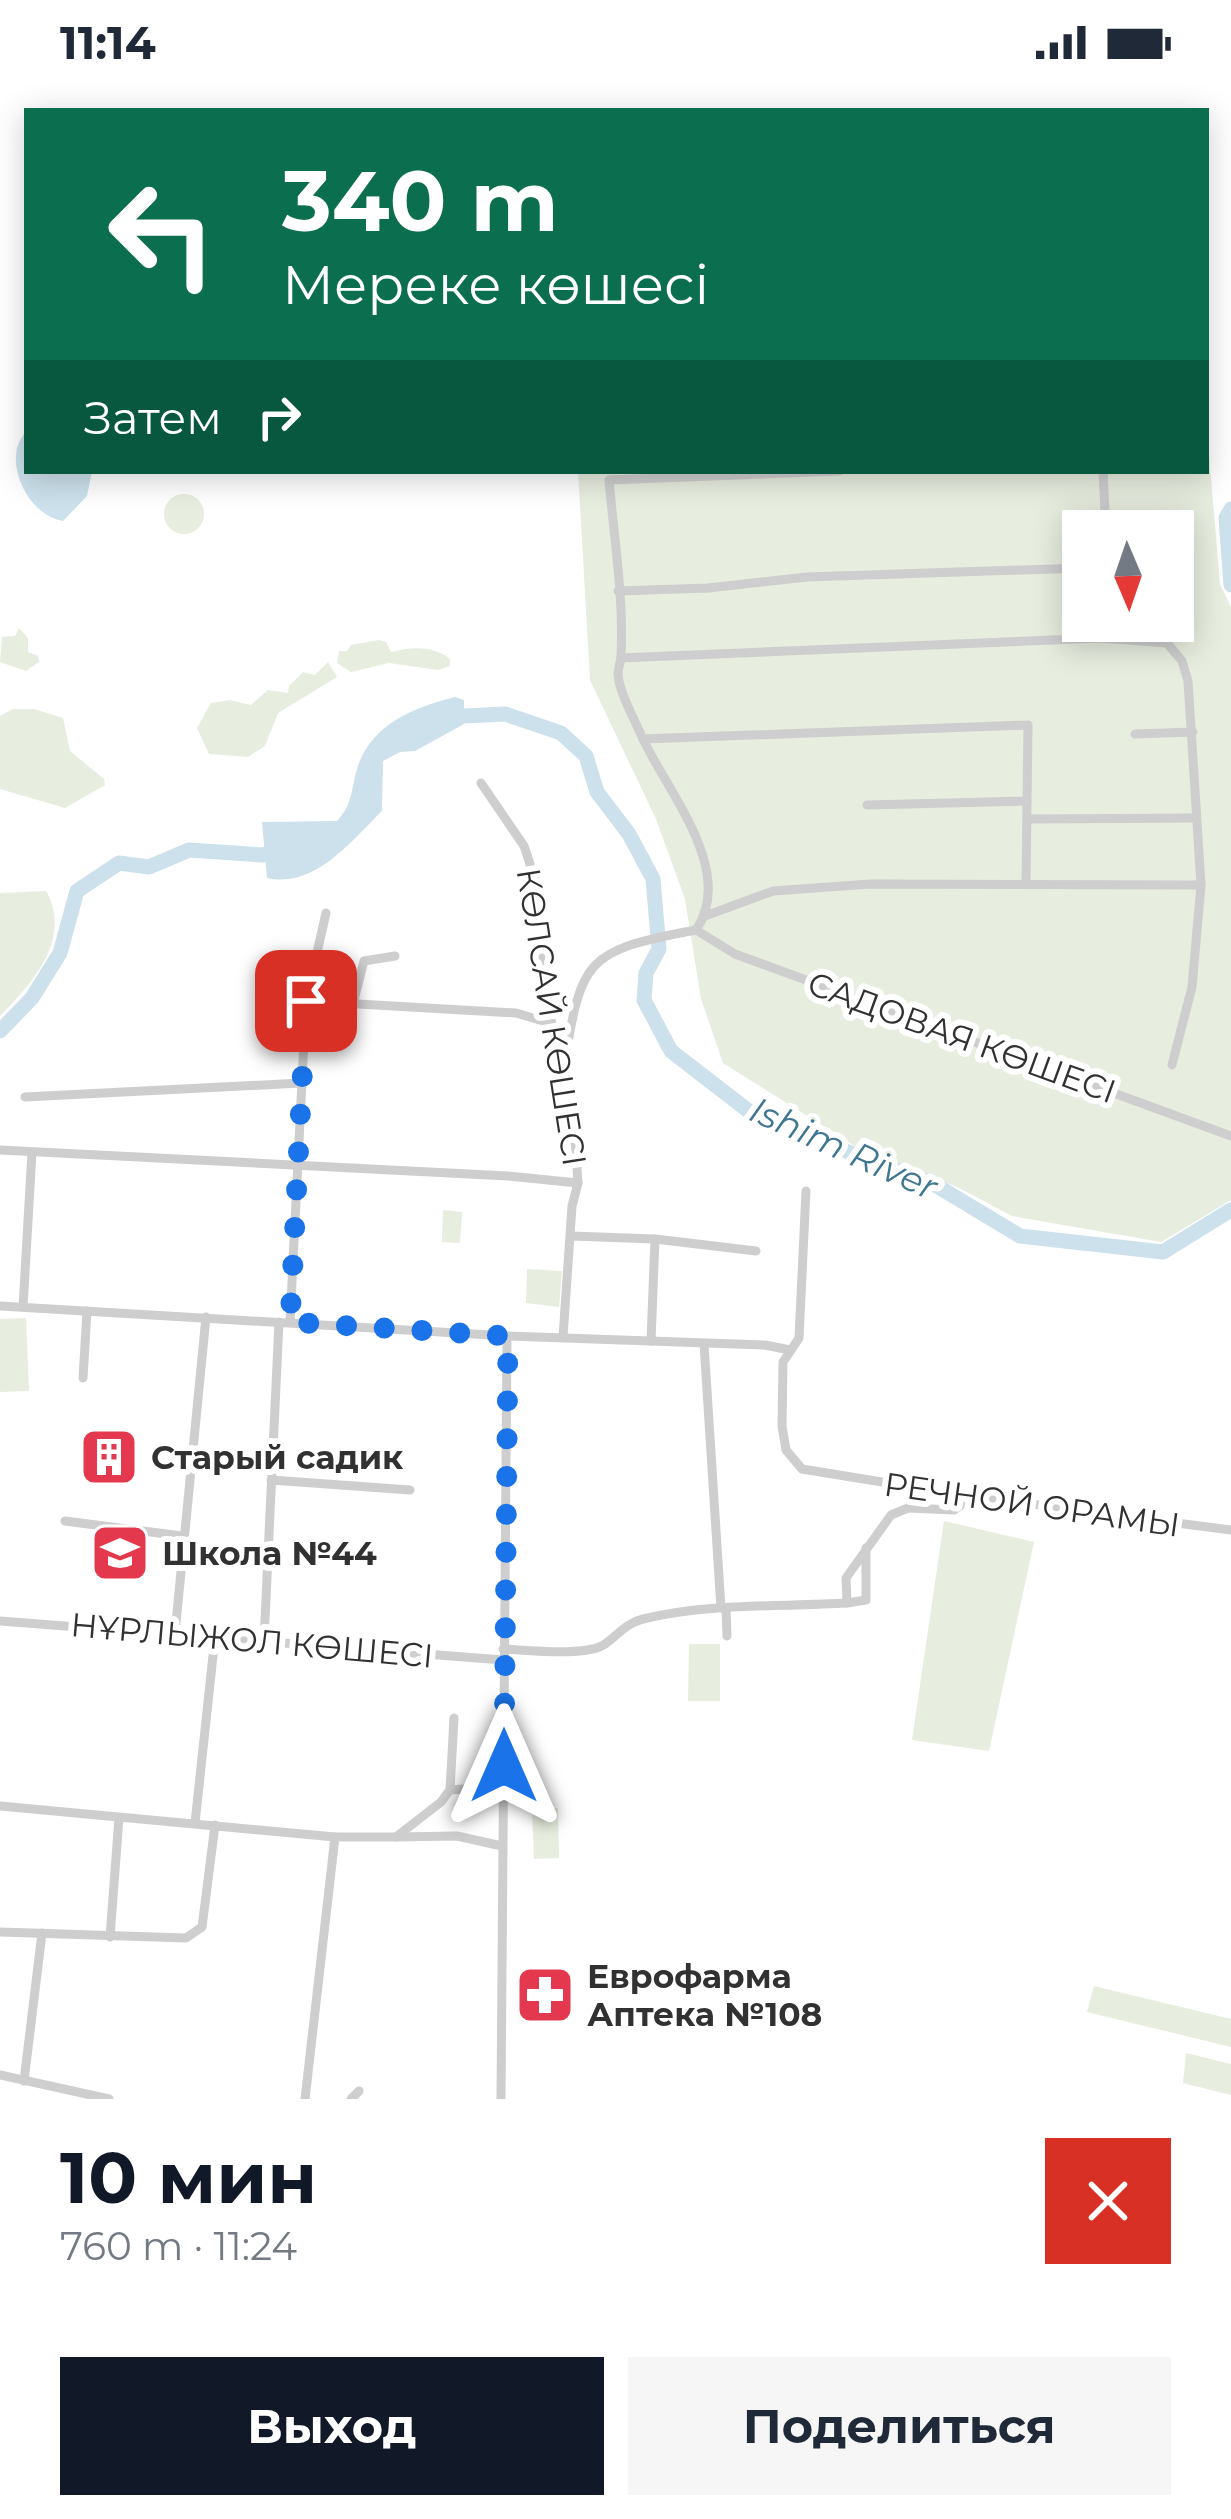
<!DOCTYPE html>
<html lang="ru">
<head>
<meta charset="utf-8">
<style>
	:root { --surface:#fff; --page:#f6f6f7; --text:#1f2937; --muted:#747a83; --accent:#111827 }
	body { margin:0; font-family:Montserrat,sans-serif; background:var(--page); color:var(--text); height:100vh; display:flex; flex-direction:column; font-size:45px; white-space:nowrap }
	* { box-sizing:border-box; margin:0 }
	p { font-size:39px; color:var(--muted) }
	.icon { flex:none; width:66px; height:66px; fill:none; stroke:currentColor; stroke-width:2; stroke-linecap:round; stroke-linejoin:round }
	.map { position:relative; height:2015px; overflow:hidden }
	.side { display:flex; flex-direction:column; background:var(--surface); flex:1 }
	.side>* { flex:none }
	.top-card { position:absolute; left:24px; top:24px; width:1185px; height:366px; border-radius:0px; box-shadow:0 6px 30px #0003; background:#0b6e4f; color:#fff; overflow:hidden }
	.needle { width:78px; rotate:178deg }
	.controls { position:absolute; left:1062px; top:426px; display:grid; gap:24px }
	.controls a { display:grid; place-items:center; width:132px; height:132px; border-radius:0px; background:var(--surface); box-shadow:0 6px 30px #0003; font-size:60px }
	.pin { position:absolute; display:grid; place-items:center; width:102px; height:102px; color:#fff; margin:-51px; border-radius:24px; box-shadow:0 6px 18px #0006 }
	.me { position:absolute; width:132px; margin:-66px; rotate:0deg; stroke-linejoin:round; filter:drop-shadow(0 0 9px #0008) }
	.turn { display:flex; align-items:center; gap:42px; height:252px; padding:0 60px; font-size:54px }
	.turn .icon { width:156px; height:156px; stroke-width:2.5 }
	.turn b { display:block; font-size:84px; line-height:102px }
	.then { display:flex; align-items:center; height:114px; padding:0 60px; background:#0003; gap:24px; font-size:45px }
	.round { display:grid; place-items:center; flex:none; width:126px; height:126px; border-radius:0px; background:var(--page) }
	.headline { display:flex; align-items:center; justify-content:space-between; height:204px; padding:0 60px }
	h1 { font-size:72px; font-weight:700; line-height:90px; color:var(--accent) }
	.primary-button { display:flex; gap:24px; margin-top:auto; padding:24px 60px }
	.primary-button a { flex:1; height:138px; border-radius:0px; background:var(--accent); color:#fff; font-size:48px; font-weight:700; line-height:138px; text-align:center }
	.primary-button a+a { background:var(--page); color:var(--text) }
	.status { display:flex; justify-content:space-between; align-items:center; height:84px; padding:0 60px; background:var(--surface); direction:ltr }
	.status svg { height:33px; fill:currentColor }
	.map>svg:first-child { display:block }
	.green { fill:#e7eddf; fill-rule:evenodd }
	.water { fill:#cce1ec }
	.lines { fill:none; stroke-linecap:round; stroke-linejoin:round }
	.river { stroke:#cce1ec; stroke-width:15 }
	.minor { stroke:#cecece; stroke-width:9 }
	.route { stroke:#1a73e8; stroke-width:21; stroke-dasharray:0 37.8 }
	.labels { text-anchor:middle; dominant-baseline:central; stroke-width:12; stroke-linejoin:round; paint-order:stroke }
	.street-label { font-size:33px; fill:#313131; stroke:#fff }
	.poi-label { font-size:33px; font-weight:bold; fill:#313131; stroke:#fff; text-anchor:start }
	.water-label { font-size:36px; font-style:italic; fill:#3f7792; stroke:#fff }
</style>
</head>
<body>
<div class="status"><b>11:14</b><svg viewBox="0 0 49 12"><path d="M0 12V9h3v3zM5 12V6h3v6zM10 12V3h3v9zM15 12V0h3v12zM26 1h20v11H26zM47 4h2v5h-2z"/></svg></div>
<div class="map">
<svg width="1231" height="2015" viewBox="0 0 1231 2015">
	<rect width="100%" height="100%" fill="#fff"/>
	<g class="green">
		<path d="M1206,334L1220,500L1231,523V1116L1161,1158L1012,1132L959,1104L853,1061L723,979L701,915L685,815L656,735L590,596L578,387H1206ZM1083,447H1173V537H1083Z"/>
		<circle cx="184" cy="430" r="20"/>
		<polygon points="19,544 28,554 28,568 38,572 39,578 26,587 0,578 2,553 15,552"/>
		<path d="M379,556L386,558L391,568C412,563 432,561 450,575V582L438,586L389,579L351,588L337,579L339,567H347L351,561Z"/>
		<polygon points="328,578 337,593 278,629 265,662 248,673 209,670 197,644 211,619 230,616 251,621 268,606 288,609 289,602 303,588 315,591"/>
		<polygon points="13,625 34,625 63,634 70,667 104,695 105,701 65,724 0,705 0,632"/>
		<path d="M46,807C73,855 32,899 0,932V809Z"/>
		<polygon points="443,1126 462,1128 460,1159 442,1158"/>
		<polygon points="527,1185 562,1187 559,1223 526,1219"/>
		<polygon points="26,1234 29,1307 0,1308 0,1235"/>
		<polygon points="944,1437 1034,1458 989,1667 912,1656"/>
		<polygon points="689,1560 720,1560 720,1617 688,1617"/>
		<polygon points="558,1724 559,1774 534,1775 532,1725"/>
		<polygon points="1094,1902 1231,1935 1231,1963 1087,1928"/>
		<polygon points="1186,1969 1231,1980 1231,2011 1183,1999"/>
	</g>
	<g class="water">
		<path d="M27,347V387H92L87,412L63,437C26,431 0,372 27,347Z"/>
		<path d="M455,613L464,616V640L415,667L400,668L383,677L382,727C352,756 315,805 267,794L262,738L337,737C350,723 351,711 355,693C365,643 411,624 455,613Z"/>
	</g>
	<g class="lines">
		<g class="river">
			<polyline points="1231,425 1226,434 1231,501"/>
			<polyline points="444,633 505,630 561,649 586,672 597,708 629,750 653,795 659,865 646,889 644,916 671,967 759,1035 932,1099 1020,1152 1163,1168 1231,1126"/>
			<polyline points="0,947 32,914 60,869 77,807 119,779 149,783 189,766 262,771 282,766"/>
		</g>
		<g class="minor">
			<polyline points="1103,387 1106,447"/>
			<polyline points="618,507 708,504 807,493 1083,484"/>
			<polyline points="621,574 1100,554 1167,559 1182,577 1188,597 1201,801 1192,903 1172,981"/>
			<polyline points="1135,650 1193,648"/>
			<polyline points="643,655 1028,641 1026,798"/>
			<polyline points="481,699 524,762 530,780 543,895 575,1056 578,1099 572,1122 563,1253"/>
			<polyline points="867,721 1027,717"/>
			<polyline points="1027,735 1195,734"/>
			<polyline points="705,832 773,807 870,800 1201,801"/>
			<polyline points="696,846 735,870 1231,1052"/>
			<polyline points="306,917 326,829"/>
			<polyline points="353,920 364,877 395,872"/>
			<path d="M563,986C582,876 582,867 696,846C737,786 665,705 641,651C634,634 619,608 618,590C618,584 621,578 621,572C624,514 614,454 609,396L840,387"/>
			<polyline points="25,1013 301,999"/>
			<polyline points="0,1066 508,1092 578,1099"/>
			<polyline points="806,1107 799,1254 783,1278 782,1342 786,1366 802,1385 962,1411 1231,1446"/>
			<polyline points="571,1152 655,1155 756,1167"/>
			<polyline points="0,1222 507,1252 765,1261 790,1266"/>
			<polyline points="23,1223 32,1068"/>
			<polyline points="290,1238 306,917 516,929 550,939"/>
			<polyline points="651,1257 655,1155"/>
			<polyline points="704,1260 721,1524"/>
			<polyline points="83,1294 87,1227"/>
			<polyline points="271,1396 410,1406"/>
			<polyline points="65,1437 182,1452"/>
			<polyline points="847,1519 866,1516 866,1464"/>
			<polyline points="726,1525 727,1552"/>
			<polyline points="0,1537 503,1576"/>
			<polyline points="175,1549 206,1233"/>
			<polyline points="264,1557 279,1238"/>
			<path d="M503,1565C527,1566 587,1573 605,1560C618,1551 626,1539 643,1535C708,1519 780,1523 847,1519L846,1494L891,1431L908,1424L954,1426L960,1422L962,1411"/>
			<polyline points="450,1706 504,1702"/>
			<polyline points="0,1722 335,1753 396,1753 441,1718 450,1706 454,1634"/>
			<polyline points="195,1739 215,1553"/>
			<polyline points="396,1753 457,1752 502,1762"/>
			<polyline points="0,1848 186,1854 202,1843 215,1741"/>
			<polyline points="110,1853 119,1734"/>
			<polyline points="0,1991 109,2015"/>
			<polyline points="24,1997 42,1849"/>
			<polyline points="305,2015 335,1753"/>
			<polyline points="351,2015 359,2007"/>
			<polyline points="501,2015 507,1252"/>
		</g>
	</g>
	<g class="lines">
		<polyline class="route" points="306,917 290,1238 508,1252 504,1682"/>
	</g>
	<defs>
		<g id="building-square" transform="scale(3)"><rect x="-9" y="-9" width="18" height="18" rx="4" fill="#e3384d" stroke="#fff"/><path d="M-4-6H4V6H1V3H-1V6H-4ZM-2.5-4.3h1.7v1.8h-1.7ZM.8-4.3h1.7v1.8H.8ZM-2.5-1h1.7V.8h-1.7ZM.8-1h1.7V.8H.8Z" fill="#fff"/></g>
		<g id="school-square" transform="scale(3)"><rect x="-9" y="-9" width="18" height="18" rx="4" fill="#e3384d" stroke="#fff"/><path d="M0-5L7-2L0 1L-7-2ZM-4 1L0 2.5L4 1V4Q0 6-4 4Z" fill="#fff"/></g>
		<g id="pharmacy-square" transform="scale(3)"><rect x="-9" y="-9" width="18" height="18" rx="4" fill="#e3384d" stroke="#fff"/><path d="M-2-6h4v4h4v4h-4v4h-4v-4h-4v-4h4Z" fill="#fff"/></g>
	</defs>
	<g fill-rule="evenodd">
		<use href="#building-square" x="109" y="1373"/>
		<use href="#school-square" x="120" y="1469"/>
		<use href="#pharmacy-square" x="545" y="1911"/>
	</g>
	<g class="labels">
		<g class="street-label">
			<text transform="translate(552 933) rotate(81)">КӨЛСАЙ КӨШЕСІ</text>
			<text transform="translate(962 953) rotate(20)">САДОВАЯ КӨШЕСІ</text>
			<text transform="translate(1032 1420) rotate(8)">РЕЧНОЙ ОРАМЫ</text>
			<text transform="translate(252 1556) rotate(5)">НҰРЛЫЖОЛ КӨШЕСІ</text>
		</g>
		<g class="poi-label">
			<text x="151" y="1373">Старый садик</text>
			<text x="162" y="1469">Школа №44</text>
			<text x="587" y="1892">Еврофарма<tspan x="587" dy="38">Аптека №108</tspan></text>
		</g>
		<g class="water-label">
			<text transform="translate(844 1064) rotate(24)">Ishim River</text>
		</g>
	</g>
</svg>
<div class="controls">
<a><svg class="needle" viewBox="-14 -14 28 28"><path d="M0-13l5 13h-10z" fill="#e53935"/><path d="M0 13l5-13h-10z" fill="#747a83"/></svg></a>
</div>
<div class="pin" style="left:306px;top:917px;background:#d93025"><svg class="icon" aria-label="arrive" viewBox="0 0 24 24"><path d="M6 21V4h12l-3 4 3 4H6"/></svg></div>
<svg class="me" style="left:504px;top:1682px" viewBox="-20 -20 40 40"><path d="M0-17L14 15 0 8-14 15z" fill="#1a73e8" stroke="#fff" stroke-width="4"/></svg>
<div class="top-card">
<div class="turn"><svg class="icon" aria-label="left" viewBox="0 0 24 24"><path d="M17 20v-9H6M10 6l-5 5 5 5"/></svg><div><b>340 m</b>Мереке көшесі</div></div>
<div class="then">Затем<svg class="icon" aria-label="right" viewBox="0 0 24 24"><path d="M7 20v-9h11M14 6l5 5-5 5"/></svg></div>
</div>
</div>
<section class="side">
<div class="headline"><div><h1>10 мин</h1><p>760 m · 11:24</p></div><a class="round" style="background:#d93025;color:#fff"><svg class="icon" aria-label="close" viewBox="0 0 24 24"><path d="M6 6l12 12M18 6L6 18"/></svg></a></div>
<div class="primary-button"><a>Выход</a><a>Поделиться</a></div>
</section>
</body>
</html>
